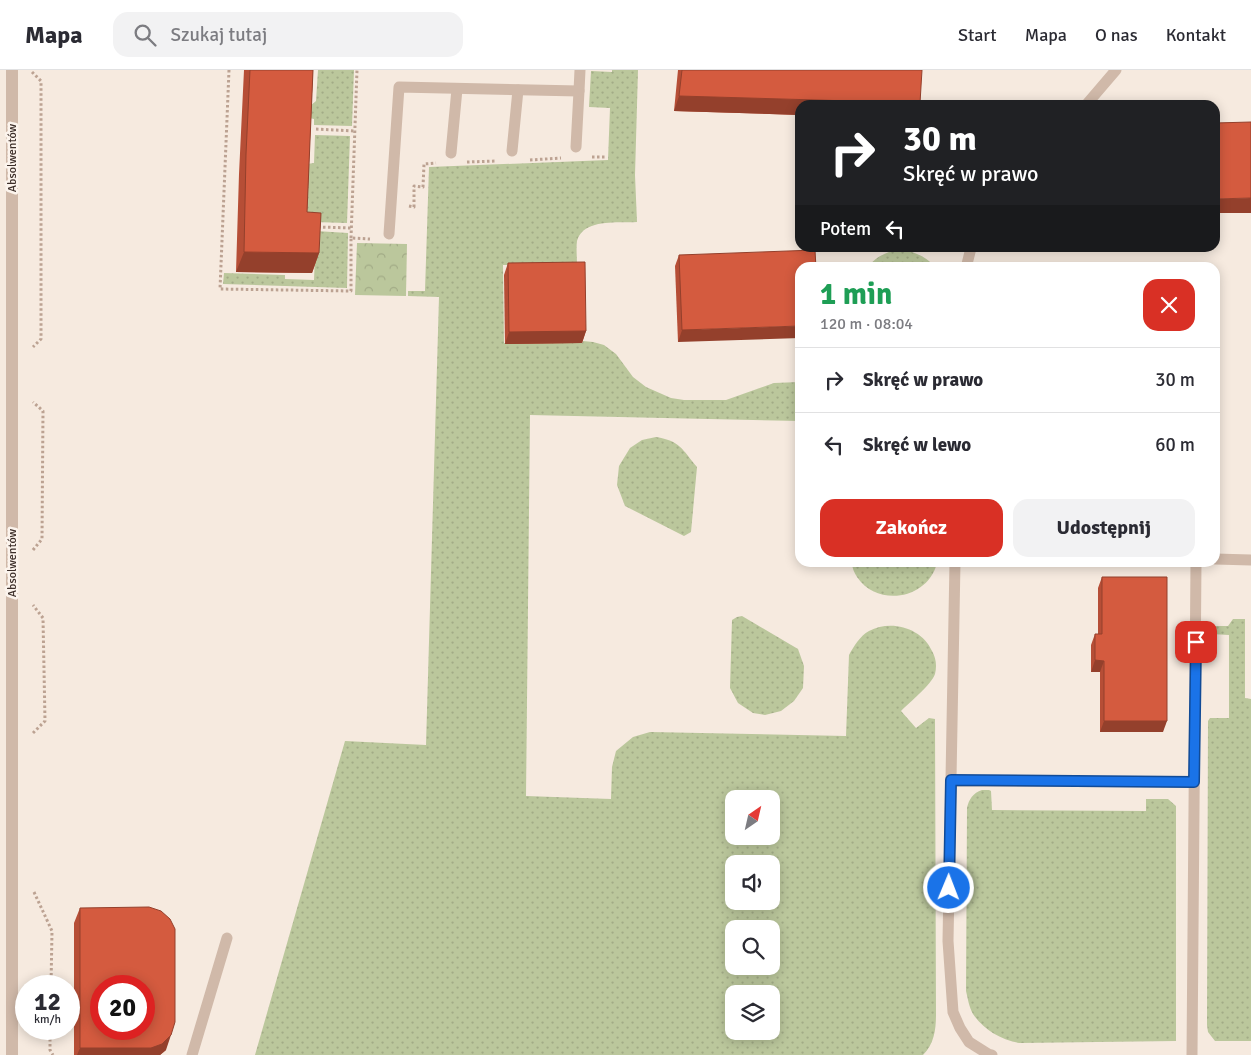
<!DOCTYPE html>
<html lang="pl">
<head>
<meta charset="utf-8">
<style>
	:root { --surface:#fff; --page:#f2f2f3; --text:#2b2b33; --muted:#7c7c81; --line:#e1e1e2; --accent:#d93025 }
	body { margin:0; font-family:Signika,sans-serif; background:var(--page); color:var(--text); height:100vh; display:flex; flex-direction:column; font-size:19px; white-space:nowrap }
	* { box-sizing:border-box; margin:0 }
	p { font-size:16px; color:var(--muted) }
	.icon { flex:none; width:28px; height:28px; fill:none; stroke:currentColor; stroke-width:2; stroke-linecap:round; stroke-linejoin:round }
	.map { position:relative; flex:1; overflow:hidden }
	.sheet { position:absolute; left:795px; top:192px; width:425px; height:305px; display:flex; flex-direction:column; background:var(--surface); border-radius:15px; box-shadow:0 2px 12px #0003 }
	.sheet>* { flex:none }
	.top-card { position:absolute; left:795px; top:30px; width:425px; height:152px; border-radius:15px; box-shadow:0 2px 12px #0003; background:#202124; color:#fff; overflow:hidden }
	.needle { width:32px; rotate:34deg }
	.buttons { position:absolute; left:725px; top:720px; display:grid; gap:10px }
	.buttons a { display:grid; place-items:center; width:55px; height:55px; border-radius:10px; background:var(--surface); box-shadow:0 2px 12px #0003; font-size:25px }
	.speed { position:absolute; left:15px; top:905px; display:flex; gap:10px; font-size:25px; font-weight:700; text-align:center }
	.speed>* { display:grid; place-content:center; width:65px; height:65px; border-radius:50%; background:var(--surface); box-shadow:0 2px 12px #0003; line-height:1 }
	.speed small { font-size:12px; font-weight:400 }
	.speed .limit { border:8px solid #d22; background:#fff; color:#111 }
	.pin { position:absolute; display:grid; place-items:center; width:42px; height:42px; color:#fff; margin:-21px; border-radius:10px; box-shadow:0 2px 8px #0006 }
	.me { position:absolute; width:55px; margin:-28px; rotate:1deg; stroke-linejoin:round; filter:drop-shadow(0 0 4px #0008) }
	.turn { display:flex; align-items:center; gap:18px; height:105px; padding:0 25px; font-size:22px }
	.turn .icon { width:65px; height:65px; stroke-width:2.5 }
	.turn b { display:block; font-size:35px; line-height:42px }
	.then { display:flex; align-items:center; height:48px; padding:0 25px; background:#0003; gap:10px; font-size:19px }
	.round { display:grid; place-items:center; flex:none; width:52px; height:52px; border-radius:15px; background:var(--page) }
	.headline { display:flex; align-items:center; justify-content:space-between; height:85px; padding:0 25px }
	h1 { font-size:30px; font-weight:800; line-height:38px; color:#1e9e55 }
	.button { display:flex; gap:10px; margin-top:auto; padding:10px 25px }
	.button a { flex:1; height:58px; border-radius:15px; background:var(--accent); color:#fff; font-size:20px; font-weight:800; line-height:58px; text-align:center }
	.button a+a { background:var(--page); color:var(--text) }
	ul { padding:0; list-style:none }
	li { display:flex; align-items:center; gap:15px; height:65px; padding:0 25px; border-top:1px solid var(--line) }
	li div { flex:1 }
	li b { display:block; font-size:19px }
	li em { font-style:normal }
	header { display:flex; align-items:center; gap:30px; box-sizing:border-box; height:70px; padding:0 25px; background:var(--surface); border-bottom:1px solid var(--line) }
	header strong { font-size:24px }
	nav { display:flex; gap:28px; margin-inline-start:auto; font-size:18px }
	.search { width:350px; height:45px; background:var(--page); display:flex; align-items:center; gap:12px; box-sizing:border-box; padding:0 18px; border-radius:15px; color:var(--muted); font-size:19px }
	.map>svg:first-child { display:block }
	.grass { fill:url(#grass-dots); fill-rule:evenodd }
	.forest { fill:url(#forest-crowns) }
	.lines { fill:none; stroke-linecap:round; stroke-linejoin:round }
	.path { stroke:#bca292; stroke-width:3; stroke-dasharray:2.5 2.5; stroke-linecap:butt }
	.service { stroke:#d0b9a9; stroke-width:11 }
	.minor { stroke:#d0b9a9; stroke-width:12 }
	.wall { fill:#b64e36 }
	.shaded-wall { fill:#94402c }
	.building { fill:#d45b3f; stroke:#94402c; fill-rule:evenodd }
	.route-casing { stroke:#114b97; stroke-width:12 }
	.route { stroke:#1a73e8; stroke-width:9 }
	.labels { text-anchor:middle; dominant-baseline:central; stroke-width:5; stroke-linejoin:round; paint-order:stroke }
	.street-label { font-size:12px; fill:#3c2e29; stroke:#fcf4ed }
</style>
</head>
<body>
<header>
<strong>Mapa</strong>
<div class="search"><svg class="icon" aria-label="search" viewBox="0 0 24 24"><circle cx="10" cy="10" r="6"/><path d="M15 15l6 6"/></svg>Szukaj tutaj</div>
<nav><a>Start</a><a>Mapa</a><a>O nas</a><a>Kontakt</a></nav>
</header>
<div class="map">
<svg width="1251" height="985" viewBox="0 0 1251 985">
	<defs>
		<pattern id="grass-dots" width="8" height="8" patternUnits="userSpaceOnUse" patternTransform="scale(1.25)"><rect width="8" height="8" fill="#bbc79c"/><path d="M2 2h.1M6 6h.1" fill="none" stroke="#a2ab86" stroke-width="1.8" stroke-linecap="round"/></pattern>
		<pattern id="forest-crowns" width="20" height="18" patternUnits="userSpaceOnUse" patternTransform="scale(1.25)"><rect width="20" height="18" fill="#bbc79c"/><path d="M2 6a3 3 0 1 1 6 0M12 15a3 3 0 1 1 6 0" fill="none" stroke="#a2ab86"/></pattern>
	</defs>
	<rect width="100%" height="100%" fill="#f6eadf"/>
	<g class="grass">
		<polygon points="318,0 354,0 352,56 314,55 314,49 309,48 309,37 316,31"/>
		<path d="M612,0H638L635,105L637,152C619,153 583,148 577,171C576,178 577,188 577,195H503L504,273H582L583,271L593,272L604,275L616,284L633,307L646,317L671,328L684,330H726L774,313L800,312V351L530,345L526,726L611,729L612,697L616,681L633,667L650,662L846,666L849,585C854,576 860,566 869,561C891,549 922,558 932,581C936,588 937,596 935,604C931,615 910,632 901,641L916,658L929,648L935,649L936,943C936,958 935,973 923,985H255L345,671L426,675L439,227L408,226V221H425L429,97L608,90L610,38L589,37L591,1L612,2ZM734,729H771V766H734ZM734,794H771V831H734ZM734,859H771V896H734ZM734,924H771V961H734Z"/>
		<polygon points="315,65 350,66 347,153 314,152 305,145 307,94 314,93"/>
		<polygon points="316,161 348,163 347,218 223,214 224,203 285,205 285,209 314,210"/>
		<path d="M900,179C914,182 926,186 935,197H868C876,186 887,182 900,179Z"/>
		<path d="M656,367C680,371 682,379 697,397L691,462L684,466L625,436L617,415L619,396L630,378L642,370Z"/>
		<path d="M852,493V492L937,493C928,529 878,538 857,507C854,502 852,498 852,493Z"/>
		<polygon points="742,546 798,579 804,596 803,618 794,631 781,641 765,645 753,643 738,633 730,618 732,550 737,547"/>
		<polygon points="1233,549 1245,549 1245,628 1251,629 1251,971 1215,971 1208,962 1207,955 1208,651 1210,648 1229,648 1229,565 1211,564 1208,560 1208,556 1228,556"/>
		<path d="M982,720H989L991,721L992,740L1146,741V729H1168L1176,736V971L1019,973C1001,970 983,959 973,944C969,937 968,929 966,921L967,738C969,729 973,723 982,720Z"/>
	</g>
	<polygon class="forest" points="357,173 407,174 406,226 355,225"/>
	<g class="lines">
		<g class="path">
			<polyline points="229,0 220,219 351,221 351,168 370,169"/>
			<polyline points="32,2 41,11 41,269 33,277"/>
			<polyline points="316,59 355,61"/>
			<polyline points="592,87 606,87"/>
			<polyline points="530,90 561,88"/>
			<polyline points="467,92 496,91"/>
			<polyline points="409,136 414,137 414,116 423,117 424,94 436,93"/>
			<polyline points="318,157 352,158"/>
			<polyline points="351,168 357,0"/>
			<polyline points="33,480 42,469 43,341 33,332"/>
			<polyline points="33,663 45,651 43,548 33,535"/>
			<polyline points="34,822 52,861 51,916"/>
			<polyline points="50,959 50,980 53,985"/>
		</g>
		<g class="service">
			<polyline points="1086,35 1116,0"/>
			<polyline points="576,77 579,21"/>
			<polyline points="512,81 518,20"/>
			<polyline points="451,83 457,19"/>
			<polyline points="389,164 399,17 579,21 580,0"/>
			<polyline points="966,198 971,178"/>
			<polyline points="1215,489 1251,490"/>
			<polyline points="955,492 948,871 953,942 960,958 969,972 988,984 992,985"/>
			<polyline points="951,711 1194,712"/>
			<polyline points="192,985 227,868"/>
			<polyline points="1192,985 1196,492"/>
		</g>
		<polyline class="minor" points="12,0 12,985"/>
	</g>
	<g class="wall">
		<polygon points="244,0 313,0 307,142 319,183 312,203 236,202 239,104"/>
		<polygon points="678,0 922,0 800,35 800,45 674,41"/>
		<polygon points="679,185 816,198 678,272 675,196"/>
		<polygon points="508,193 586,261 582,273 505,274 504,205"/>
		<polygon points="1102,507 1163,662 1100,662 1100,602 1091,602 1091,575 1095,564 1098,564 1098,518"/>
		<polygon points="80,838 166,980 160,985 74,985 74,853"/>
	</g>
	<g class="shaded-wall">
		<polygon points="679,26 920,33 919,35 800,35 800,45 674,41"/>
		<polygon points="1251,128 1251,143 1215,143 1215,129"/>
		<polygon points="244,182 319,183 312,203 236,202"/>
		<polygon points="800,256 800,268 678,272 682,260"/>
		<polygon points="586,261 582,273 505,274 509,262"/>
		<polygon points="1095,590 1104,591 1100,602 1091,602"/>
		<polygon points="1104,651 1167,651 1163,662 1100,662"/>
		<polygon points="171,965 166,980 160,985 77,985 80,978"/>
	</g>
	<g class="building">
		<polygon points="250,0 313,0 307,142 321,143 319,183 244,182 246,84"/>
		<polygon points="682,0 922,0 920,33 679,26"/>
		<polygon points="1251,52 1251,128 1215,129 1215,53"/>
		<polygon points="815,180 816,198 800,198 800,256 682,260 679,185"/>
		<polygon points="585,192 586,261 509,262 508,193"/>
		<polygon points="1102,507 1167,507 1167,651 1104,651 1104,591 1095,590 1095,564 1102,564"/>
		<path d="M149,837L161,841L170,849L175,859V952L171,965L162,974L151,978H80V838ZM101,916H144V959H101Z"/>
	</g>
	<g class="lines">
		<g class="route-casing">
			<polyline id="route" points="949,818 951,710 1194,712 1196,572"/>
		</g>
		<use href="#route" class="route"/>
	</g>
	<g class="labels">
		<g class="street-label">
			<text transform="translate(12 88) rotate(-90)">Absolwentów</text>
			<text transform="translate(12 493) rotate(-90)">Absolwentów</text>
		</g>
	</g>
</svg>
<div class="buttons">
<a><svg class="needle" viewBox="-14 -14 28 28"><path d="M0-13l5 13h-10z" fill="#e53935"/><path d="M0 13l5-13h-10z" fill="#7c7c81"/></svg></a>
<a><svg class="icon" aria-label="sound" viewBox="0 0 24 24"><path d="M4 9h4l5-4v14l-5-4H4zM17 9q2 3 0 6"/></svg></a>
<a><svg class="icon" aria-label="search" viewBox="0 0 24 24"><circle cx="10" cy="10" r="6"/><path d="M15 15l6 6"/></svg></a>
<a><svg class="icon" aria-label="layers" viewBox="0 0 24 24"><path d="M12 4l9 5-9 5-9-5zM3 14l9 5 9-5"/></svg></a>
</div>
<div class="speed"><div>12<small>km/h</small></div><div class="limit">20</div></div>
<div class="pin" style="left:1196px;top:572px;background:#d93025"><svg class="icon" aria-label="arrive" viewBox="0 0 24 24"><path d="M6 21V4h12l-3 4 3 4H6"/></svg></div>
<svg class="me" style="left:949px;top:818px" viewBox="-20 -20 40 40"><circle r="17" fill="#1a73e8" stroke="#fff" stroke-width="3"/><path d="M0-11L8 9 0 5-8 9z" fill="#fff"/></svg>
<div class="top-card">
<div class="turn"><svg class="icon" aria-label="right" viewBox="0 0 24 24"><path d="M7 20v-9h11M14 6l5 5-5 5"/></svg><div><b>30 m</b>Skręć w prawo</div></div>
<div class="then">Potem<svg class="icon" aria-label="left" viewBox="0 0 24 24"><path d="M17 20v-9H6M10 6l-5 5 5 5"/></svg></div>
</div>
<section class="sheet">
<div class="headline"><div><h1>1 min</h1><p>120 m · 08:04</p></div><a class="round" style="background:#d93025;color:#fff"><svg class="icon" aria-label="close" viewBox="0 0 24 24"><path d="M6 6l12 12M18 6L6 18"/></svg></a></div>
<ul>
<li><svg class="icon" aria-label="right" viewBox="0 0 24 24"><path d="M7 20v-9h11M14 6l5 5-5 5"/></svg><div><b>Skręć w prawo</b></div><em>30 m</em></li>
<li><svg class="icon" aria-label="left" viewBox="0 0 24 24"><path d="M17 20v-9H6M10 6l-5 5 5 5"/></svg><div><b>Skręć w lewo</b></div><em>60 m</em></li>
</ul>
<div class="button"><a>Zakończ</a><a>Udostępnij</a></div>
</section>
</div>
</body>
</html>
